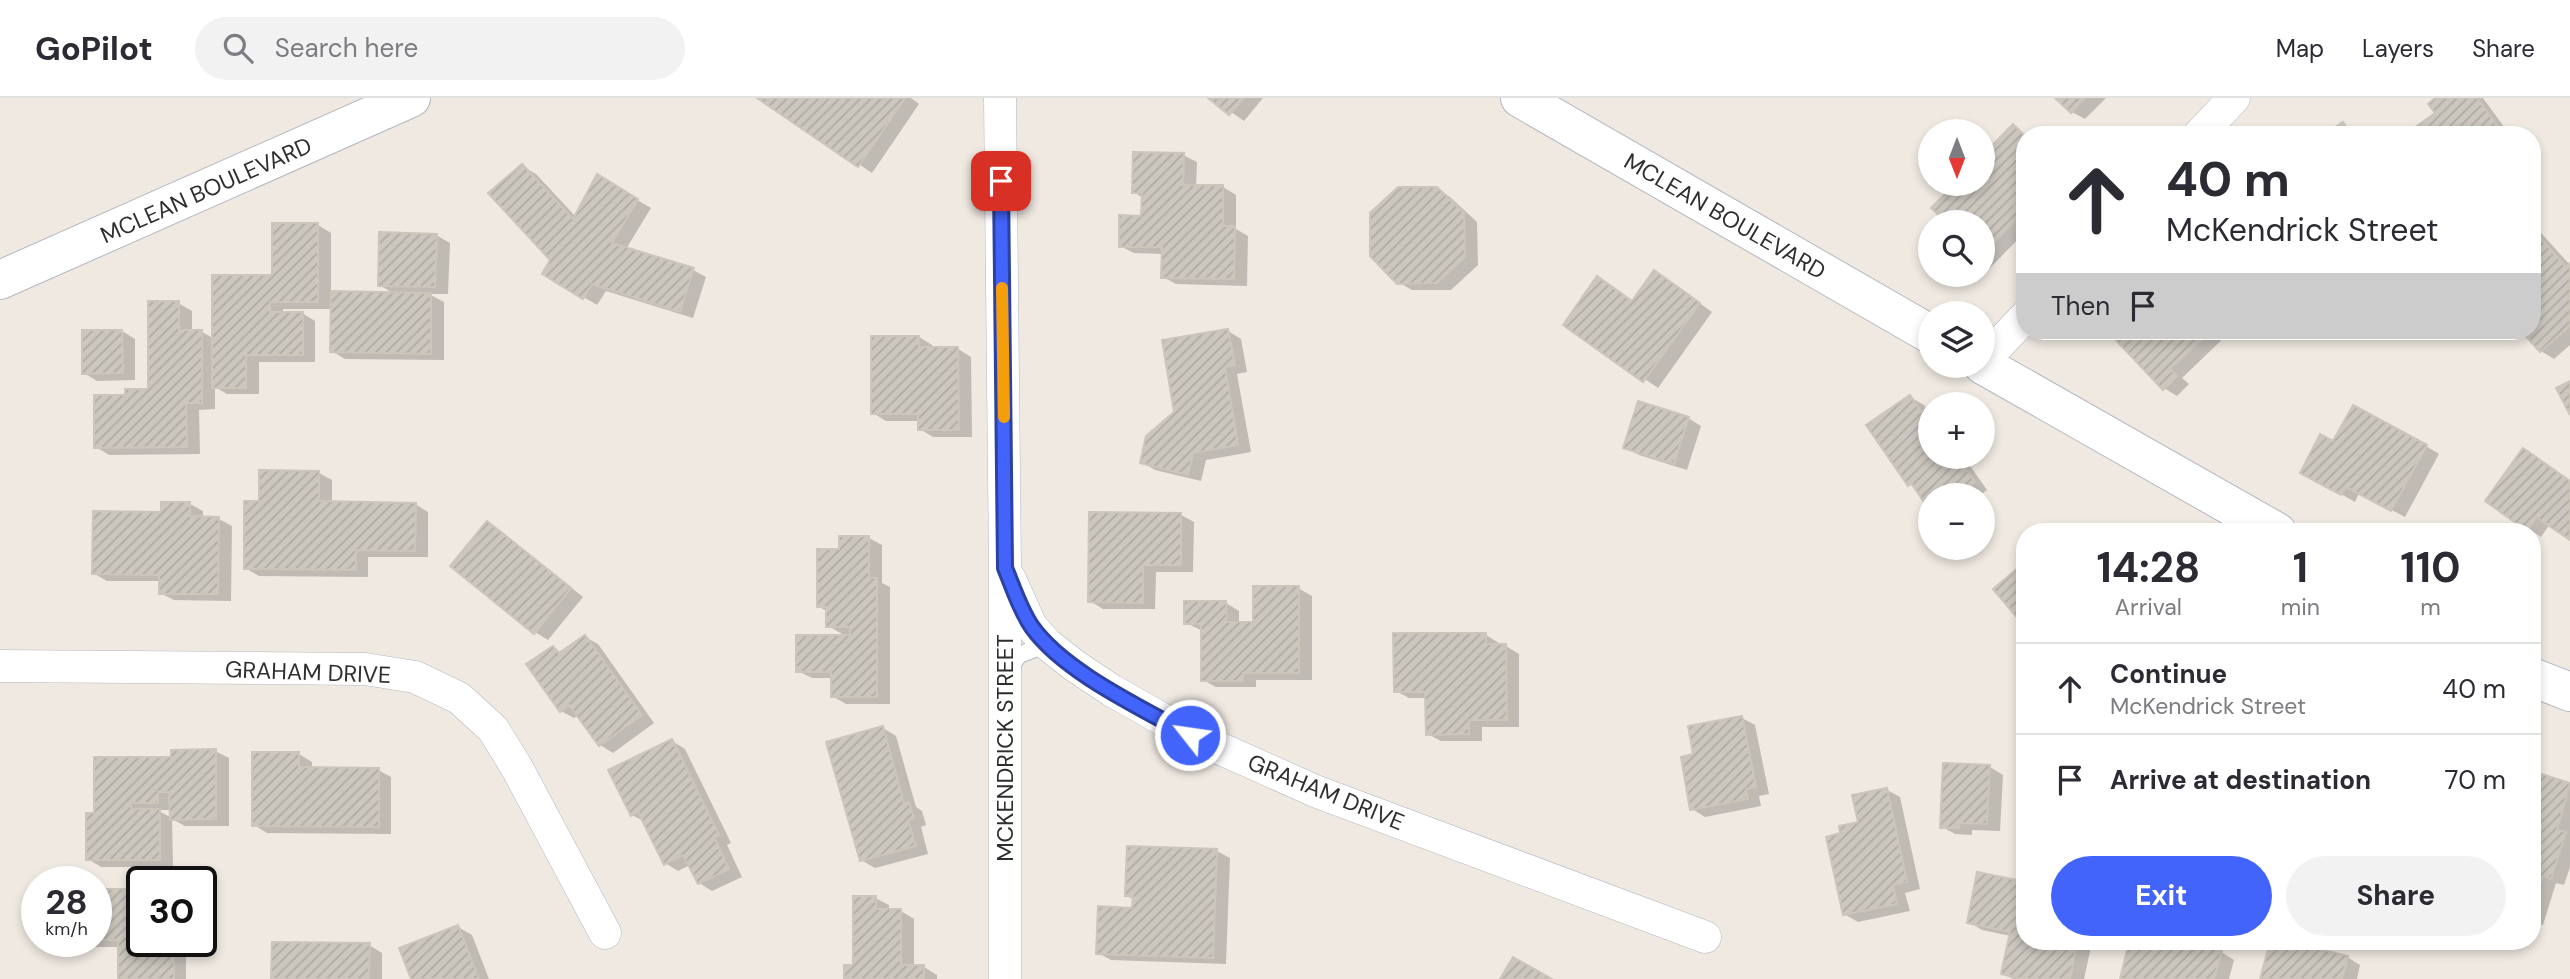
<!DOCTYPE html>
<html lang="en">
<head>
<meta charset="utf-8">
<style>
	:root { --surface:#fff; --page:#f2f2f3; --text:#2b2b33; --muted:#7c7c81; --line:#e1e1e2; --accent:#4264fb }
	body { margin:0; font-family:"DM Sans",sans-serif; background:var(--page); color:var(--text); height:100vh; display:flex; flex-direction:column; font-size:26px; white-space:nowrap }
	* { box-sizing:border-box; margin:0 }
	p { font-size:23px; color:var(--muted) }
	.icon { flex:none; width:38px; height:38px; fill:none; stroke:currentColor; stroke-width:2; stroke-linecap:round; stroke-linejoin:round }
	.map { position:relative; flex:1; overflow:hidden }
	.drawer { position:absolute; left:2016px; top:425px; width:525px; height:427px; display:flex; flex-direction:column; background:var(--surface); border-radius:28px; box-shadow:0 4px 10px #0003 }
	.drawer>* { flex:none }
	.banner { position:absolute; left:2016px; top:28px; width:525px; height:214px; border-radius:28px; box-shadow:0 4px 10px #0003; background:#fff; color:var(--text); overflow:hidden }
	.needle { width:46px; rotate:180deg }
	.fabs { position:absolute; left:1918px; top:21px; display:grid; gap:14px }
	.fabs a { display:grid; place-items:center; width:77px; height:77px; border-radius:50%; background:var(--surface); box-shadow:0 4px 10px #0003; font-size:35px }
	.speed { position:absolute; left:21px; top:768px; display:flex; gap:14px; font-size:35px; font-weight:700; text-align:center }
	.speed>* { display:grid; place-content:center; width:91px; height:91px; border-radius:50%; background:var(--surface); box-shadow:0 4px 10px #0003; line-height:1 }
	.speed small { font-size:18px; font-weight:400 }
	.speed .limit { border:4px solid #111; border-radius:10px; background:#fff; color:#111 }
	.pin { position:absolute; display:grid; place-items:center; width:60px; height:60px; color:#fff; margin:-30px; border-radius:14px; box-shadow:0 4px 10px #0006 }
	.me { position:absolute; width:77px; margin:-38px; rotate:300deg; stroke-linejoin:round; filter:drop-shadow(0 0 5px #0008) }
	.turn { display:flex; align-items:center; gap:24px; height:147px; padding:0 35px; font-size:32px }
	.turn .icon { width:91px; height:91px; stroke-width:2.5 }
	.turn b { display:block; font-size:49px; line-height:60px }
	.then { display:flex; align-items:center; height:66px; padding:0 35px; background:#0003; gap:14px; font-size:26px }
	.eta { display:flex; justify-content:space-evenly; align-items:center; height:119px; text-align:center }
	.eta b { font-size:42px; font-weight:700; line-height:49px }
	.primary-button { display:flex; gap:14px; margin-top:auto; padding:14px 35px }
	.primary-button a { flex:1; height:80px; border-radius:42px; background:var(--accent); color:#fff; font-size:28px; font-weight:700; line-height:80px; text-align:center }
	.primary-button a+a { background:var(--page); color:var(--text) }
	ul { padding:0; list-style:none }
	li { display:flex; align-items:center; gap:21px; height:91px; padding:0 35px; border-top:2px solid var(--line) }
	li div { flex:1 }
	li b { display:block; font-size:26px }
	li em { font-style:normal }
	header { display:flex; align-items:center; gap:42px; box-sizing:border-box; height:98px; padding:0 35px; background:var(--surface); border-bottom:2px solid var(--line) }
	header strong { font-size:33px }
	nav { display:flex; gap:38px; margin-inline-start:auto; font-size:24px }
	.search { width:490px; height:63px; background:var(--page); display:flex; align-items:center; gap:18px; box-sizing:border-box; padding:0 24px; border-radius:38px; color:var(--muted); font-size:26px }
	.map>svg:first-child { display:block }
	.shadow { fill:#0003; fill-rule:evenodd }
	.building { fill:url(#building-hatch); stroke:#cbc5ba; stroke-width:2 }
	.lines { fill:none; stroke-linecap:round; stroke-linejoin:round }
	.service-casing { stroke:#b4b7c1; stroke-width:18 }
	.minor-casing { stroke:#b4b7c1; stroke-width:33 }
	.tertiary-casing { stroke:#b4b7c1; stroke-width:40 }
	.service { stroke:#fff; stroke-width:16 }
	.minor { stroke:#fff; stroke-width:32 }
	.tertiary { stroke:#fff; stroke-width:38 }
	.route-casing { stroke:#2b41a3; stroke-width:18 }
	.route { stroke:#4264fb; stroke-width:12 }
	.slow { stroke:#f59e0b; stroke-width:12 }
	.labels { text-anchor:middle; dominant-baseline:central; stroke-width:6; stroke-linejoin:round; paint-order:stroke }
	.street-label { font-size:23px; fill:#2e2e2e; stroke:#fff }
</style>
</head>
<body>
<header>
<strong>GoPilot</strong>
<div class="search"><svg class="icon" aria-label="search" viewBox="0 0 24 24"><circle cx="10" cy="10" r="6"/><path d="M15 15l6 6"/></svg>Search here</div>
<nav><a>Map</a><a>Layers</a><a>Share</a></nav>
</header>
<div class="map">
<svg width="2570" height="881" viewBox="0 0 2570 881">
	<defs>
		<pattern id="building-hatch" width="6" height="6" patternUnits="userSpaceOnUse" patternTransform="scale(1.75)"><rect width="6" height="6" fill="#cbc7bf"/><path d="M-1 1l2-2M0 6l6-6M5 7l2-2" fill="none" stroke="#afaba4"/></pattern>
	</defs>
	<rect width="100%" height="100%" fill="#efe9e1"/>
	<g class="shadow">
		<polygon points="760,0 911,0 919,6 872,75"/>
		<polygon points="1211,0 1263,0 1244,23"/>
		<polygon points="2057,0 2106,0 2085,21 2072,14"/>
		<polygon points="2438,0 2483,0 2510,37 2416,37 2437,15"/>
		<polygon points="2343,26 2358,37 2327,37"/>
		<polygon points="2013,29 2027,37 2025,37 2025,134 1989,171 1983,167 1983,124 1949,124 1934,110 1958,86 1983,86 1983,60"/>
		<polygon points="1183,57 1197,64 1196,89 1223,89 1236,97 1236,131 1248,138 1247,188 1176,186 1163,179 1163,156 1134,155 1120,148 1143,120 1143,100 1134,94"/>
		<polygon points="522,68 536,76 576,119 598,79 651,110 626,151 693,172 706,179 693,220 606,193 597,207 545,176 552,162"/>
		<polygon points="1436,90 1450,99 1477,124 1478,167 1451,192 1412,192 1398,184"/>
		<polygon points="2532,125 2570,167 2570,247 2554,261 2541,253 2524,233 2532,233"/>
		<polygon points="318,127 331,135 331,195 395,196 379,187 436,137 450,145 448,196 429,196 444,204 444,262 345,261 332,253 332,211 283,211 283,215 302,215 315,223 315,264 259,264 259,296 227,296 215,289 215,311 199,312 200,356 109,357 96,349 127,299 150,293 178,205 192,213 192,233 201,233 214,241 274,179"/>
		<polygon points="1667,182 1712,214 1658,290 1565,226 1633,204"/>
		<polygon points="122,233 135,241 135,282 97,283 84,275"/>
		<polygon points="1228,233 1241,241 1247,274 1237,276 1251,354 1206,362 1201,383 1155,372 1142,364 1176,315"/>
		<polygon points="2118,233 2231,233 2182,280 2189,286 2177,298 2164,290 2114,237"/>
		<polygon points="919,239 932,247 932,251 958,251 971,259 972,339 933,339 920,331 920,323 886,323 873,315"/>
		<polygon points="1910,299 1924,307 1930,317 1930,359 1964,359 1987,392 1980,397 1930,397 1930,410 1918,392 1909,386"/>
		<polygon points="1688,320 1701,328 1687,372 1639,357 1625,349"/>
		<polygon points="2334,345 2426,348 2439,356 2405,419 2359,395 2355,404 2302,374"/>
		<polygon points="261,374 319,375 332,382 332,405 415,406 428,414 428,459 368,459 368,479 259,478 245,470 261,404"/>
		<polygon points="2570,383 2570,440 2550,426 2541,439 2488,403"/>
		<polygon points="190,406 203,413 203,420 219,421 232,428 231,503 174,502 160,495 161,483 107,483 93,475 163,415"/>
		<polygon points="1181,417 1194,424 1193,474 1156,474 1155,511 1103,511 1090,503"/>
		<polygon points="488,425 501,433 583,499 548,542 535,534"/>
		<polygon points="869,440 882,447 882,485 890,489 890,606 846,606 832,598 832,580 812,580 798,573 846,538 828,528 828,514 818,508 841,453"/>
		<polygon points="1298,490 1312,498 1312,582 1256,582 1256,589 1216,589 1203,582 1203,533 1186,525 1226,505 1239,513 1239,526 1255,526"/>
		<polygon points="1486,537 1499,545 1499,548 1506,548 1519,556 1519,629 1482,629 1482,643 1441,643 1428,636 1427,600 1409,600 1396,593"/>
		<polygon points="585,539 598,546 654,625 613,655 600,647 579,617 574,620 561,613 553,550 562,555"/>
		<polygon points="1742,620 1755,627 1769,696 1759,698 1761,708 1705,719 1692,711 1695,657"/>
		<polygon points="883,630 896,638 916,709 922,713 926,727 921,729 928,756 875,770 861,762"/>
		<polygon points="672,643 685,651 731,745 727,747 742,779 712,793 699,785 690,767 678,773 665,765 645,724 632,717"/>
		<path d="M215,653L229,660V728H185L172,721L173,769H101L88,761L96,716L173,661ZM157,712H171L172,720Z"/>
		<polygon points="299,656 312,664 312,671 378,672 391,679 391,736 267,735 254,727"/>
		<polygon points="1990,669 2003,677 2000,733 1972,732 1972,737 1955,736 1942,729"/>
		<polygon points="2532,675 2570,686 2570,769 2564,787 2556,785 2543,827 2532,824"/>
		<polygon points="1887,692 1900,699 1920,791 1905,795 1910,813 1858,824 1844,816 1843,737 1860,726"/>
		<polygon points="1217,753 1230,760 1226,866 1111,862 1098,855 1134,811 1134,802 1127,798"/>
		<polygon points="2025,778 2025,844 2092,844 2084,881 2013,881 2003,876 2011,838 1982,832 1969,824 2023,785"/>
		<polygon points="96,792 142,844 186,844 186,881 120,881 120,849 95,849 86,844 96,844"/>
		<polygon points="875,800 889,807 889,813 901,813 914,821 914,869 924,869 937,877 937,881 846,881 854,868"/>
		<polygon points="458,829 472,837 489,881 413,881"/>
		<polygon points="2131,844 2180,844 2221,854 2234,862 2229,881 2121,881"/>
		<polygon points="2272,844 2283,844 2347,859 2360,867 2357,881 2262,881"/>
		<polygon points="369,847 382,855 382,881 273,881"/>
	</g>
	<g class="building">
		<polygon points="757,0 905,0 858,69"/>
		<polygon points="1208,0 1244,0 1229,17"/>
		<polygon points="2055,0 2085,0 2071,15"/>
		<polygon points="2435,0 2477,0 2504,37 2414,37 2411,32 2435,15 2428,6"/>
		<polygon points="2343,24 2352,37 2324,37"/>
		<polygon points="2013,26 2025,38 2025,100 2023,98 2014,108 2022,115 1983,156 1983,124 1946,124 1931,110 1955,86 1983,86 1983,57"/>
		<polygon points="1133,54 1184,55 1183,87 1223,87 1223,128 1235,128 1234,181 1161,180 1162,149 1119,149 1119,117 1141,118 1142,95 1132,95"/>
		<polygon points="522,66 573,121 597,76 638,101 612,145 694,170 680,214 592,186 583,201 542,176 550,162 488,95"/>
		<polygon points="1398,89 1437,89 1464,115 1465,159 1437,185 1397,186 1370,158 1370,115"/>
		<polygon points="272,125 318,125 318,204 270,204 270,214 303,214 303,257 246,257 246,290 212,290 212,177 272,177"/>
		<polygon points="2532,130 2566,169 2570,165 2570,228 2540,254 2521,233 2532,233"/>
		<polygon points="379,134 437,136 435,189 378,188"/>
		<polygon points="1654,172 1700,205 1643,284 1563,227 1597,178 1632,203"/>
		<polygon points="331,193 431,195 431,256 330,254"/>
		<polygon points="148,203 179,203 179,232 202,232 202,305 186,305 187,349 94,350 94,297 125,297 125,291 148,291"/>
		<polygon points="1228,231 1235,267 1225,269 1238,347 1193,355 1188,377 1140,365 1146,338 1174,314 1162,242"/>
		<polygon points="82,232 122,232 123,275 82,276"/>
		<polygon points="2115,233 2211,233 2170,271 2177,278 2163,292 2111,237"/>
		<polygon points="871,238 919,238 919,249 958,249 959,332 918,332 918,316 871,316"/>
		<polygon points="2570,283 2570,317 2556,290"/>
		<polygon points="1910,297 1930,327 1930,359 1958,359 1975,384 1956,397 1930,397 1930,413 1911,385 1908,388 1866,327"/>
		<polygon points="1638,303 1689,319 1674,366 1623,350"/>
		<polygon points="2353,307 2427,347 2391,413 2346,389 2341,397 2300,375 2320,336 2333,343"/>
		<polygon points="2523,350 2570,383 2570,442 2536,419 2527,433 2485,403"/>
		<polygon points="259,372 319,373 319,403 416,405 415,453 356,452 356,472 244,471 244,403 259,403"/>
		<polygon points="161,404 190,404 190,418 219,419 218,496 159,496 159,477 92,476 93,413 161,414"/>
		<polygon points="1089,414 1181,415 1181,467 1143,467 1143,505 1088,504"/>
		<polygon points="487,423 571,490 534,536 450,468"/>
		<polygon points="839,438 869,438 869,480 877,480 877,599 831,599 831,574 796,574 796,537 850,537 850,529 826,529 826,509 817,509 817,451 839,451"/>
		<polygon points="2025,464 2025,529 1993,491"/>
		<polygon points="1253,488 1299,488 1299,575 1243,575 1243,583 1201,583 1201,526 1184,526 1184,503 1226,503 1227,524 1253,524"/>
		<polygon points="1393,535 1486,535 1486,546 1506,546 1507,622 1469,622 1469,636 1426,637 1425,594 1394,594"/>
		<polygon points="585,537 642,617 599,648 569,607 560,614 526,566 553,548 559,555"/>
		<polygon points="1742,618 1756,689 1746,691 1748,701 1690,712 1681,659 1693,656 1688,628"/>
		<polygon points="883,628 904,705 909,704 914,720 908,722 916,748 860,763 826,644"/>
		<polygon points="672,641 719,737 714,739 729,771 698,786 683,757 664,767 638,714 631,718 608,672"/>
		<polygon points="216,651 216,721 170,722 169,694 158,694 158,705 131,705 131,711 160,711 160,762 86,762 86,715 94,715 94,659 171,659 171,652"/>
		<polygon points="252,654 299,654 299,669 379,670 379,729 252,728"/>
		<polygon points="1943,665 1990,667 1987,726 1959,725 1959,730 1940,730"/>
		<polygon points="2532,673 2570,685 2557,732 2566,734 2551,781 2543,778 2532,813"/>
		<polygon points="1887,690 1907,784 1893,787 1897,806 1843,817 1826,739 1840,735 1839,728 1858,724 1852,697"/>
		<polygon points="1127,748 1217,751 1213,860 1096,856 1098,808 1132,810 1133,798 1125,798"/>
		<polygon points="2024,772 2025,844 2077,844 2070,881 2023,881 2001,876 2010,834 1967,825 1977,774 2022,783"/>
		<polygon points="96,791 142,791 142,844 174,844 174,881 118,881 118,842 96,842"/>
		<polygon points="853,798 876,798 876,811 901,811 901,867 924,867 924,881 844,881 844,867 853,867"/>
		<polygon points="458,827 479,881 411,881 399,850"/>
		<polygon points="272,844 370,845 369,881 271,881"/>
		<polygon points="2129,844 2187,844 2222,852 2214,881 2120,881"/>
		<polygon points="2270,844 2290,844 2348,858 2342,881 2260,881"/>
		<polygon points="1513,859 1552,881 1500,881"/>
	</g>
	<g class="lines">
		<g class="service-casing">
			<polyline id="service" points="1008,573 1019,557 1047,546"/>
		</g>
		<g class="minor-casing">
			<g id="minor">
				<polyline points="1000,0 1005,470 1005,881"/>
				<polyline points="2199,37 2234,0"/>
				<polyline points="1983,263 2025,219"/>
				<polyline points="1010,481 1031,528 1047,546 1075,568 1111,592 1190,637 1315,693 1705,839"/>
				<polyline points="0,568 365,571 415,579 459,600 493,631 517,670 605,835"/>
			</g>
		</g>
		<g class="tertiary-casing">
			<g id="tertiary">
				<polyline points="1520,0 1930,236"/>
				<polyline points="0,182 411,0"/>
				<polyline points="1983,267 2277,434"/>
				<polyline points="2532,579 2570,594"/>
			</g>
		</g>
		<use href="#service" class="service"/>
		<use href="#minor" class="minor"/>
		<use href="#tertiary" class="tertiary"/>
	</g>
	<g class="lines">
		<g class="route-casing">
			<path id="route" d="M1001,83L1005,470C1013,489 1020,512 1032,529C1064,574 1142,610 1190,637"/>
		</g>
		<use href="#route" class="route"/>
		<polyline class="slow" points="1002,190 1004,319"/>
	</g>
	<g class="labels">
		<g class="street-label">
			<text transform="translate(206 92) rotate(-24)">MCLEAN BOULEVARD</text>
			<text transform="translate(1725 118) rotate(30)">MCLEAN BOULEVARD</text>
			<text transform="translate(308 574) rotate(2)">GRAHAM DRIVE</text>
			<text transform="translate(1005 650) rotate(-90)">MCKENDRICK STREET</text>
			<text transform="translate(1326 694) rotate(22)">GRAHAM DRIVE</text>
		</g>
	</g>
</svg>
<div class="fabs">
<a><svg class="needle" viewBox="-14 -14 28 28"><path d="M0-13l5 13h-10z" fill="#e53935"/><path d="M0 13l5-13h-10z" fill="#7c7c81"/></svg></a>
<a><svg class="icon" aria-label="search" viewBox="0 0 24 24"><circle cx="10" cy="10" r="6"/><path d="M15 15l6 6"/></svg></a>
<a><svg class="icon" aria-label="layers" viewBox="0 0 24 24"><path d="M12 4l9 5-9 5-9-5zM3 14l9 5 9-5"/></svg></a>
<a>+</a>
<a>−</a>
</div>
<div class="speed"><div>28<small>km/h</small></div><div class="limit">30</div></div>
<div class="pin" style="left:1001px;top:83px;background:#d93025"><svg class="icon" aria-label="arrive" viewBox="0 0 24 24"><path d="M6 21V4h12l-3 4 3 4H6"/></svg></div>
<svg class="me" style="left:1190px;top:637px" viewBox="-20 -20 40 40"><circle r="17" fill="#4264fb" stroke="#fff" stroke-width="3"/><path d="M0-11L8 9 0 5-8 9z" fill="#fff"/></svg>
<div class="banner">
<div class="turn"><svg class="icon" aria-label="ahead" viewBox="0 0 24 24"><path d="M12 20V5M6 11l6-6 6 6"/></svg><div><b>40 m</b>McKendrick Street</div></div>
<div class="then">Then<svg class="icon" aria-label="arrive" viewBox="0 0 24 24"><path d="M6 21V4h12l-3 4 3 4H6"/></svg></div>
</div>
<section class="drawer">
<div class="eta">
<div><b>14:28</b><p>Arrival</p></div>
<div><b>1</b><p>min</p></div>
<div><b>110</b><p>m</p></div>
</div>
<ul>
<li><svg class="icon" aria-label="ahead" viewBox="0 0 24 24"><path d="M12 20V5M6 11l6-6 6 6"/></svg><div><b>Continue</b><p>McKendrick Street</p></div><em>40 m</em></li>
<li><svg class="icon" aria-label="arrive" viewBox="0 0 24 24"><path d="M6 21V4h12l-3 4 3 4H6"/></svg><div><b>Arrive at destination</b></div><em>70 m</em></li>
</ul>
<div class="primary-button"><a>Exit</a><a>Share</a></div>
</section>
</div>
</body>
</html>
